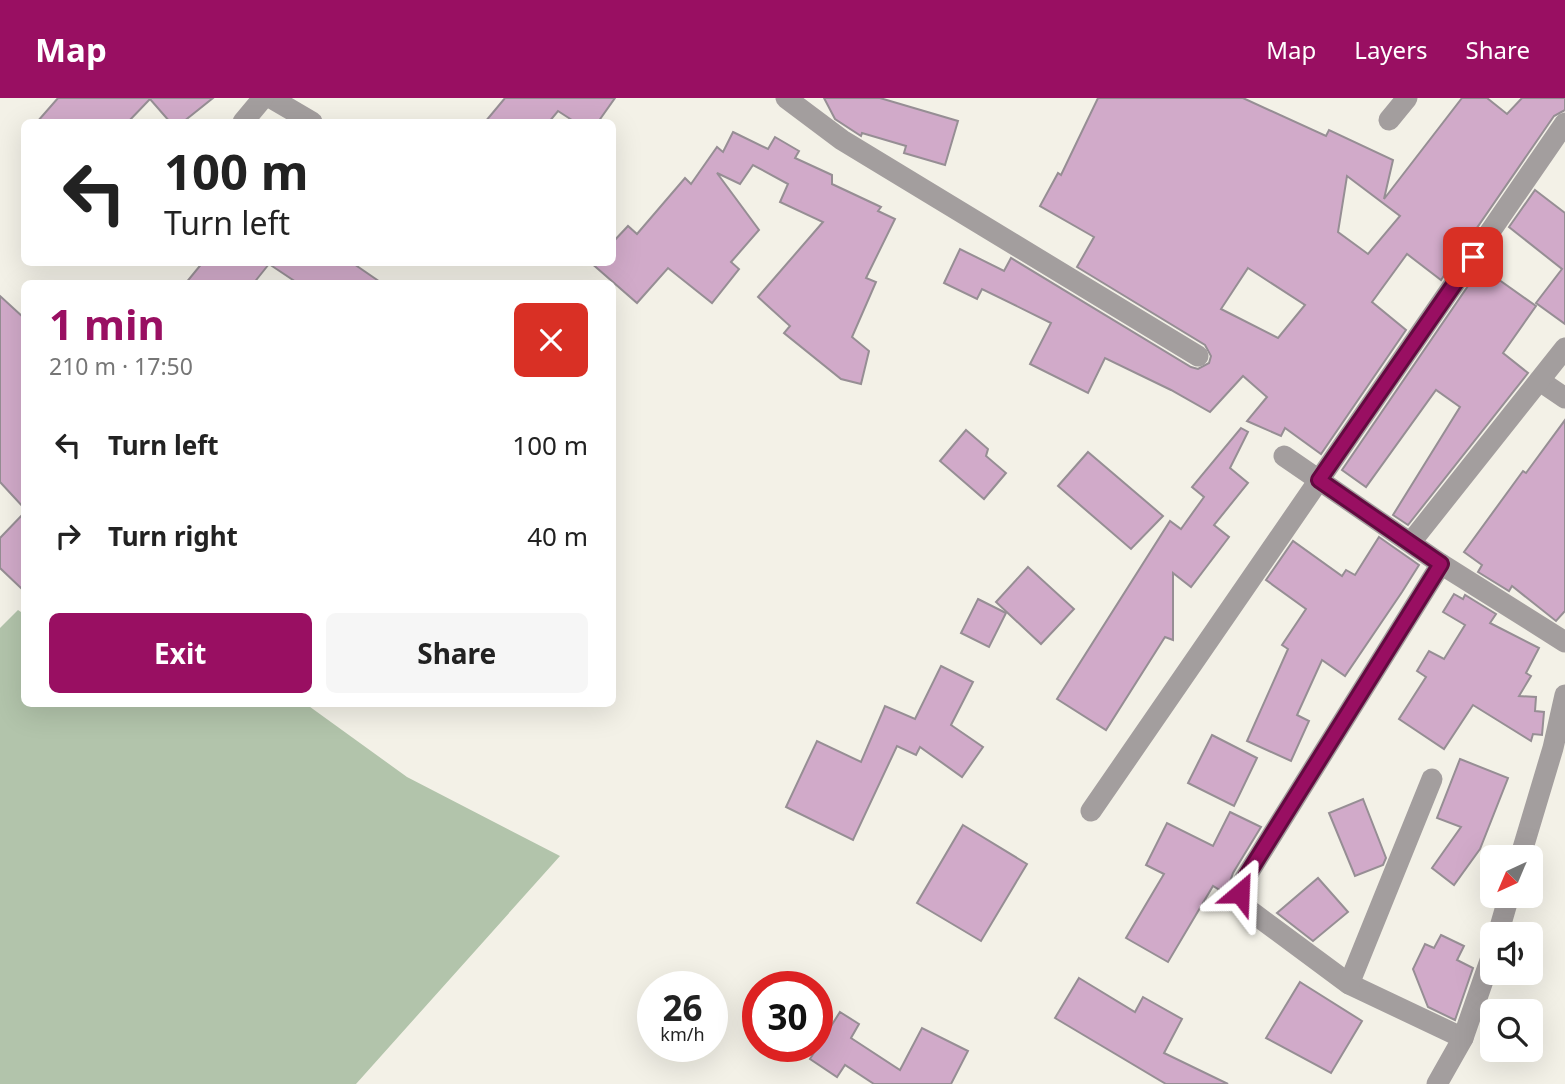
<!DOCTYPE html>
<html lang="en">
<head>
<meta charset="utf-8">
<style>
	:root { --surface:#fff; --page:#f6f6f6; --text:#222; --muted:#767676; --accent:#990f62 }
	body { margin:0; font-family:"Noto Sans",sans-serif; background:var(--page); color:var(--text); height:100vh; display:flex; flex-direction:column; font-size:26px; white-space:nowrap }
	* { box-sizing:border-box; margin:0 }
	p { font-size:23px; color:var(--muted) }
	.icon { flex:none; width:38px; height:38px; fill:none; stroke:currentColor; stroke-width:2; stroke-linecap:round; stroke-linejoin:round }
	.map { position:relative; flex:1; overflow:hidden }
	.sheet { position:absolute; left:21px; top:182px; width:595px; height:427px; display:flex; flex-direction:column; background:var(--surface); border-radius:10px; box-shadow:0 7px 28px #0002 }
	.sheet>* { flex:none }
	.top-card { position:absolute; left:21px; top:21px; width:595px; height:147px; border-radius:10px; box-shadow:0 7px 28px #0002; background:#fff; color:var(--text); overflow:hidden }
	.needle { width:46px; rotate:224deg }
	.controls { position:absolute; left:1480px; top:747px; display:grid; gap:14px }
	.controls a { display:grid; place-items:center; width:63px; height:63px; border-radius:10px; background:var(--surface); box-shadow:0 7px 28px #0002; font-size:35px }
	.speed { position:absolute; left:637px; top:873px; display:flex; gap:14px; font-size:35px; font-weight:700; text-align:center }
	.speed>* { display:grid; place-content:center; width:91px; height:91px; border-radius:50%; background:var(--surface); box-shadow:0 7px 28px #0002; line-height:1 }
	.speed small { font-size:18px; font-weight:400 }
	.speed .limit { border:10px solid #d22; background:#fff; color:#111 }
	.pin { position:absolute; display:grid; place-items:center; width:60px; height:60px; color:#fff; margin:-30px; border-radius:14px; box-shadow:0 4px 10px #0006 }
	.me { position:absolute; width:77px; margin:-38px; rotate:26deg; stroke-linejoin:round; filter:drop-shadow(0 0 5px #0008) }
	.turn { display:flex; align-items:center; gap:24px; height:147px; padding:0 28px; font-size:32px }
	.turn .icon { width:91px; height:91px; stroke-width:2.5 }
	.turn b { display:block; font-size:49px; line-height:60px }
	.round { display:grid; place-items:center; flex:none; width:74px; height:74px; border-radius:10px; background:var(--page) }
	.headline { display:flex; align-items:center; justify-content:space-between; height:119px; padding:0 28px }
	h1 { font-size:42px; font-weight:700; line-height:52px; color:var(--accent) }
	.button { display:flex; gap:14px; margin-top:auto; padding:14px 28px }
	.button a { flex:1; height:80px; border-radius:10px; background:var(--accent); color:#fff; font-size:28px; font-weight:700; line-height:80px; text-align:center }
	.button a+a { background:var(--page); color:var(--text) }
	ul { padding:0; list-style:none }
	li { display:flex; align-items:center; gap:21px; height:91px; padding:0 28px }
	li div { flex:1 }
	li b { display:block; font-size:26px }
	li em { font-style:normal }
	header { display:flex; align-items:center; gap:42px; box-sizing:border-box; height:98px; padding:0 35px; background:var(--accent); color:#fff }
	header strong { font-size:33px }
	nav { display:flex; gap:38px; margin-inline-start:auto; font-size:24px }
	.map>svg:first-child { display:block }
	.green { fill:#b2c4ab }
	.building { fill:#d1aac9; stroke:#968e94; stroke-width:2; fill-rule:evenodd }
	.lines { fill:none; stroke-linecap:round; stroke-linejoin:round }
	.minor { stroke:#a39e9e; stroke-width:21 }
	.route-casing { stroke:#630a40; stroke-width:18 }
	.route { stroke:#990f62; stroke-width:12 }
</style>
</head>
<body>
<header>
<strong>Map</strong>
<nav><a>Map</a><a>Layers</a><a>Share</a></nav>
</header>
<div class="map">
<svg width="1565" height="986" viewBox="0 0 1565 986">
	<rect width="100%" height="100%" fill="#f3f1e7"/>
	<polygon class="green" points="18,512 24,516 24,606 306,606 407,679 560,758 356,986 0,986 0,530"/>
	<g class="building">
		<polygon points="58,0 213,0 183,24 170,24 150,1 128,24 37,24"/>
		<polygon points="505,0 615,0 598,24 575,24 558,13 549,24 485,24"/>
		<polygon points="824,0 880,0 958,23 945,67 904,55 906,48 862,35 861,38 835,21"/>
		<path d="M1098,0H1243L1326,38L1329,32L1393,62L1384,101L1462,0H1487L1507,16L1522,0H1565V12L1554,18L1441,182L1407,156L1372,204L1406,232L1321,356L1285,330L1281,338L1247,323L1267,299L1243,278L1210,314L1171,292L1105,260L1088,295L1030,266L1051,225L982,191L977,201L944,185L960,151L1004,173L1011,160L1191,269L1198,271L1209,265L1211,258L1205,247L1077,169L1094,139L1040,108L1058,75L1061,77ZM1347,78L1400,118L1368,156L1338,134ZM1248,170L1305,207L1278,240L1221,211Z"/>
		<polygon points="733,34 768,51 775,39 799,53 795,60 832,77 832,86 881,109 878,113 895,121 866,180 876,184 852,239 869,253 861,286 841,281 784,235 790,228 758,199 823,124 780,104 788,86 753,67 740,86 717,75 759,132 731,164 739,171 712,205 668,170 637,205 590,164 612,164 612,145 628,128 637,136 685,80 691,86 717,49 723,54"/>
		<polygon points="1535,92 1565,115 1565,226 1536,205 1562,171 1509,129"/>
		<polygon points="203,164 351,164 383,186 299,186 269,166 253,186 185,186"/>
		<polygon points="1481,169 1536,208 1503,255 1528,275 1408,427 1393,417 1460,309 1436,292 1366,389 1342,372"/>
		<polygon points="0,198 24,220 24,410 0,384"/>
		<polygon points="1565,322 1565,513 1556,523 1512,488 1509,493 1478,474 1482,467 1464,454 1523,373 1526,375"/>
		<polygon points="1241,330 1248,334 1230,370 1248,385 1214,427 1229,439 1191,489 1173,475 1173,542 1165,539 1106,632 1057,601 1170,423 1181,431 1204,399 1192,389"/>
		<polygon points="966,332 988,351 986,358 1006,375 984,401 940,363"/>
		<polygon points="1088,354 1163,418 1131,451 1058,388"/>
		<polygon points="24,415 24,493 0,470 0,440"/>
		<polygon points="1379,439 1419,467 1402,494 1345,578 1322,562 1297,617 1309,623 1291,663 1247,643 1288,551 1282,547 1306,511 1266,482 1293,443 1342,478 1346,472 1355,477"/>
		<polygon points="1028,469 1074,511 1041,546 996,504"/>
		<polygon points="1454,496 1463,501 1465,497 1496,516 1490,525 1539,550 1526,575 1531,578 1519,598 1536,599 1535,613 1544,614 1542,637 1533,636 1531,643 1473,607 1444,651 1399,621 1426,579 1417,573 1429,553 1444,561 1465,527 1443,514"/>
		<polygon points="978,501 1006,515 989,549 961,535"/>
		<polygon points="941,568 973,584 951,627 983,649 962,679 920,649 916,657 897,648 853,742 786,709 817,643 861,664 885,608 915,621"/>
		<polygon points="1212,637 1257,660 1234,708 1188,685"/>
		<polygon points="1460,661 1508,680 1480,751 1454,787 1432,770 1461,729 1437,720"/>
		<polygon points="1363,701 1386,760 1383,767 1355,778 1329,715"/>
		<polygon points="1230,714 1261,729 1233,775 1226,796 1213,788 1168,864 1126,840 1164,776 1146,767 1167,725 1213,748"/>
		<polygon points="963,727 1027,766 981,843 917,805"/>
		<polygon points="1318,780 1348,814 1313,843 1277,815"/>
		<polygon points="1441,837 1464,848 1457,862 1473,870 1455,922 1428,909 1413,871 1425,846 1434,850"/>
		<polygon points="1079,880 1135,914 1143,899 1182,921 1164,955 1228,986 1166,986 1055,920"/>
		<polygon points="1300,884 1362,923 1331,975 1266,940"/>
		<polygon points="840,914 859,926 851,940 900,972 922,930 968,953 951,986 874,986 845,967 837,979 810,961"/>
	</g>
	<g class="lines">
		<g class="minor">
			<polyline points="271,0 312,24"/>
			<polyline points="786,0 842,42 1198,258"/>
			<polyline points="1389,22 1407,0"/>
			<polyline points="243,24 263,0"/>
			<polyline points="1540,283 1565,300"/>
			<polyline points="1284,358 1441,466 1565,544"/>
			<polyline points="1411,444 1565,250"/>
			<polyline points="1441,466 1244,782 1240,795 1249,812 1349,886 1463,940"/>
			<polyline points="1091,713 1565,25"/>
			<polyline points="1520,760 1553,650 1565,597"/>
			<polyline points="1498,836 1509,798"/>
			<polyline points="1349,886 1432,681"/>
			<polyline points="1437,986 1463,940 1493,854"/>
		</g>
	</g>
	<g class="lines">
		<g class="route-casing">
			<polyline id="route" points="1240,795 1244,782 1441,466 1319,382 1473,159"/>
		</g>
		<use href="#route" class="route"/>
	</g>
</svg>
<div class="controls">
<a><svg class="needle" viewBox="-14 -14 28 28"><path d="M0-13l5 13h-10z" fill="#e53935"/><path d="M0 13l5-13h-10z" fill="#767676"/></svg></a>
<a><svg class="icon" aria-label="sound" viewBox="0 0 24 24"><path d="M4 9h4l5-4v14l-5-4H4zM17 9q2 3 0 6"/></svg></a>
<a><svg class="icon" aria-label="search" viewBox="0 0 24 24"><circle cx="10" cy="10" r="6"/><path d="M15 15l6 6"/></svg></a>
</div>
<div class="speed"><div>26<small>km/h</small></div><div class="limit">30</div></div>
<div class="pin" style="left:1473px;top:159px;background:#d93025"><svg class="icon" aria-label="arrive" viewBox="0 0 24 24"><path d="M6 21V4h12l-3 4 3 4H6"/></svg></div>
<svg class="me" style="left:1240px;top:795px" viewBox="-20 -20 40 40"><path d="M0-17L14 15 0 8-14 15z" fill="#990f62" stroke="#fff" stroke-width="4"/></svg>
<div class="top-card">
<div class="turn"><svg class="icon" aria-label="left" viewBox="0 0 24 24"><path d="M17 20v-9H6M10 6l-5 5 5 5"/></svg><div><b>100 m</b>Turn left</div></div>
</div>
<section class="sheet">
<div class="headline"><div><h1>1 min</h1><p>210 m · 17:50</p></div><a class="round" style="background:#d93025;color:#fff"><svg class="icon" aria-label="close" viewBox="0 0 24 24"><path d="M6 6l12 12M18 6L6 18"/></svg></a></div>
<ul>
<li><svg class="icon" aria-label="left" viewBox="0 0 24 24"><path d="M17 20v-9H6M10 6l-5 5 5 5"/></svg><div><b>Turn left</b></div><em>100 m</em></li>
<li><svg class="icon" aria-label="right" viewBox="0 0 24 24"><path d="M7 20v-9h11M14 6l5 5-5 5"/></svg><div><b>Turn right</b></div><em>40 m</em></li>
</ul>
<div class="button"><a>Exit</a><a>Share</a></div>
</section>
</div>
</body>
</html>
